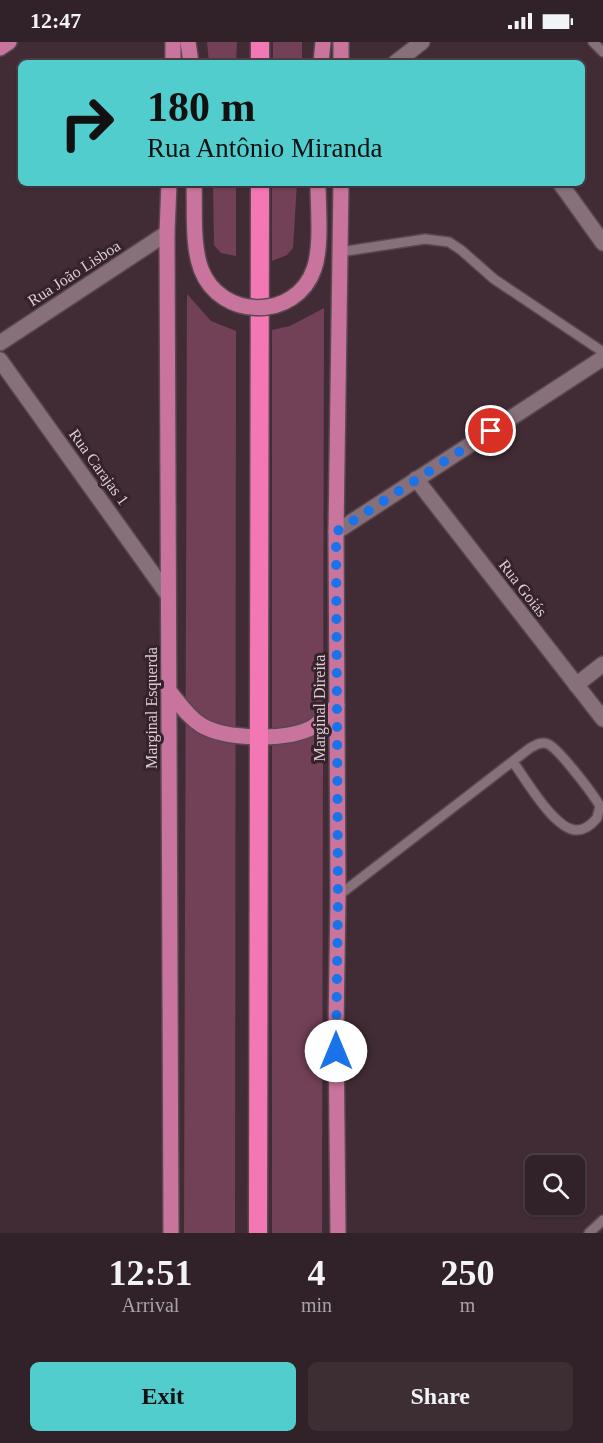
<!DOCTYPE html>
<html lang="en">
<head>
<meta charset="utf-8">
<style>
	:root { --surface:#312128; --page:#3d2e34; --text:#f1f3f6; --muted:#a8a3a8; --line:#4c3e45; --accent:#52cdce }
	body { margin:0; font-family:"Times New Roman",serif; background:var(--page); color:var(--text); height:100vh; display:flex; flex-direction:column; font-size:22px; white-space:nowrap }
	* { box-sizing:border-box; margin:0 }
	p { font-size:20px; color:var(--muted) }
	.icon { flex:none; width:33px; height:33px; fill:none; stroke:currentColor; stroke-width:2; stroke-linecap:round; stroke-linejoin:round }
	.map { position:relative; height:1191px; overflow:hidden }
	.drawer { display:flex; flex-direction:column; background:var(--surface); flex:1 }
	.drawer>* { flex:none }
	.guide { position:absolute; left:18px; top:18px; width:567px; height:126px; border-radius:9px; box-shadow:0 2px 4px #0004,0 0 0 2px var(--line); background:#52cdce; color:#111; overflow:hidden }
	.buttons { position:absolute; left:525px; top:1113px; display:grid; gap:12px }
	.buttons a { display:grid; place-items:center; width:60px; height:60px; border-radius:9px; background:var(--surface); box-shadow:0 2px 4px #0004,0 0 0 2px var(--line); font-size:30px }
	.pin { position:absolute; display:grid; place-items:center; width:51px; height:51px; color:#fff; margin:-26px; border:3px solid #fff; border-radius:50%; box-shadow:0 2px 6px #0007 }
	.me { position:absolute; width:66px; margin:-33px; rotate:0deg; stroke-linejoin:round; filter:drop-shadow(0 0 4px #0008) }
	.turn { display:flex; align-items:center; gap:21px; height:126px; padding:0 30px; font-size:27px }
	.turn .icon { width:78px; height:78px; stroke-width:2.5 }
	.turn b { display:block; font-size:42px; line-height:51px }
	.eta { display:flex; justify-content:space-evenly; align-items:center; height:102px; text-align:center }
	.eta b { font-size:36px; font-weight:700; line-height:42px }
	.button { display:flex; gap:12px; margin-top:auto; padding:12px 30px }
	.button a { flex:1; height:69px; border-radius:9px; background:var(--accent); color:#111; font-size:24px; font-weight:700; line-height:69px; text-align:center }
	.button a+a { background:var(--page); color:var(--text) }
	.status { display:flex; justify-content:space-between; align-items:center; height:42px; padding:0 30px; background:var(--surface); direction:ltr }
	.status svg { height:16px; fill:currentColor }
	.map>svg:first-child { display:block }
	.green { fill:#724057 }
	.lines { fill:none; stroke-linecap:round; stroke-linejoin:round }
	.lane-casing { stroke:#594850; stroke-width:12 }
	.street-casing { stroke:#594850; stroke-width:18 }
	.secondary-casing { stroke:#594850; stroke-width:18 }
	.primary-casing { stroke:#594850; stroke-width:18 }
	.highway-casing { stroke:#594850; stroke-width:21 }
	.lane { stroke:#88707a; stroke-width:9 }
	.street { stroke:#88707a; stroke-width:15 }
	.secondary { stroke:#88707a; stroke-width:15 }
	.primary { stroke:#c9749d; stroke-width:15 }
	.highway { stroke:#f477b5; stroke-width:18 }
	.primary-bridge-casing { stroke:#594850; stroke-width:18; stroke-linecap:butt }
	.primary-bridge { stroke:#c9749d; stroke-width:15 }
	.route { stroke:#1a73e8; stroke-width:10; stroke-dasharray:0 18 }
	.labels { text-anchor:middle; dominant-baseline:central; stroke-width:6; stroke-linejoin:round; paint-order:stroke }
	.street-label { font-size:16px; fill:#dbcdd3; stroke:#36222b }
</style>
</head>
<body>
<div class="status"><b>12:47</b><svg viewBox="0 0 49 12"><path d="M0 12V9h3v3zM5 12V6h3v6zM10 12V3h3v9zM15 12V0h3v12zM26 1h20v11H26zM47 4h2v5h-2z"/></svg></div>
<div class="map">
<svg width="603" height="1191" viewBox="0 0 603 1191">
	<rect width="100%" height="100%" fill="#412c35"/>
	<g class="green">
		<polygon points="207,0 237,0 236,21 209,21"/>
		<rect x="273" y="0" width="29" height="21"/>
		<polygon points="213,141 236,141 236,214 221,211 214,203"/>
		<polygon points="272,141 297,141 293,206 287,213 272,219"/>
		<polygon points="187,252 211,279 236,289 235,1191 184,1191"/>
		<polygon points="324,266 322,1191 272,1191 272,288 290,284"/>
	</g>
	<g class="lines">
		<g class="lane-casing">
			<g id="lane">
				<polyline points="593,0 603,10"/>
				<polyline points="340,210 425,197 449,200 461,208 494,237 603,310"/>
				<path d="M338,854L530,706C536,703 542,699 548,702C559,707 593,752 600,764L597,776C592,782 585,788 577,788C555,789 525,736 513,720"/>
				<polyline points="589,1191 603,1178"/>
			</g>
		</g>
		<g class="street-casing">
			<g id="street">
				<polyline points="560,141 603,201"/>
				<polyline points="0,301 167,191"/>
				<polyline points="0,318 168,553"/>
				<polyline points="416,437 603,677"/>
				<polyline points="336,490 603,316"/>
				<polyline points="576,643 603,622"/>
			</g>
		</g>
		<g class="secondary-casing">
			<polyline id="secondary" points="395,21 422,0"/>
		</g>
		<g class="primary-casing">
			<g id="primary">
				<polyline points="188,0 191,21"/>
				<polyline points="341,0 341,21"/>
				<polyline points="0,6 9,0"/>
				<polyline points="173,21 173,0"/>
				<polyline points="321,21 323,0"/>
				<polyline points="169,141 167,191 171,1191"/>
				<path d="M169,649C179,661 188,675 201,683C226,698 288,699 313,685C322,679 330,670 337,663"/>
				<polyline points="338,1191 336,987 338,854 336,490 341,141"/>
			</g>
		</g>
		<g class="highway-casing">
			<g id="highway">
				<polyline points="260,21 260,0"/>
				<polyline points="258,1191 260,141"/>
			</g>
		</g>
		<use href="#lane" class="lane"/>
		<use href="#street" class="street"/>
		<use href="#secondary" class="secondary"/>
		<use href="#primary" class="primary"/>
		<use href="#highway" class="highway"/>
		<g class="primary-bridge-casing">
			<path id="primary-bridge" d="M194,141C195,167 192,203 201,227C220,278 296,279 314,227C322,205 318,166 318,141"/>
		</g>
		<use href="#primary-bridge" class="primary-bridge"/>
	</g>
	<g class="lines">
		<polyline class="route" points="336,1009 338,854 336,490 491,389"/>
	</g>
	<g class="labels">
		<g class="street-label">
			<text transform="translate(74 231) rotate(-33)">Rua João Lisboa</text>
			<text transform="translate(99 425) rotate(54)">Rua Carajas 1</text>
			<text transform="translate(523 546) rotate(52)">Rua Goiás</text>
			<text transform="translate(151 666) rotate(-90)">Marginal Esquerda</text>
			<text transform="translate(319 666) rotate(-90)">Marginal Direita</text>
		</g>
	</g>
</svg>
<div class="buttons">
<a><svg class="icon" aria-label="search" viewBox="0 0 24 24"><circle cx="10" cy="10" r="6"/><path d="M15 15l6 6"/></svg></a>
</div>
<div class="pin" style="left:491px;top:389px;background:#d93025"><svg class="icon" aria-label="arrive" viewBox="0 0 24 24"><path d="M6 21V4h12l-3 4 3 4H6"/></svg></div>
<svg class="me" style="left:336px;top:1009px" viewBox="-20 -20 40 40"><circle r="19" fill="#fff"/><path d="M0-13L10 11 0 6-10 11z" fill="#1a73e8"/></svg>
<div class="guide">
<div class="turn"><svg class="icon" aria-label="right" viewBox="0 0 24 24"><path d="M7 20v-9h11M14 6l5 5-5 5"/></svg><div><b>180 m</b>Rua Antônio Miranda</div></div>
</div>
</div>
<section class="drawer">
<div class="eta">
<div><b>12:51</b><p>Arrival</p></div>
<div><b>4</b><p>min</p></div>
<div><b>250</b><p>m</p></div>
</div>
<div class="button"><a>Exit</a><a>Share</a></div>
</section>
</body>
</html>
